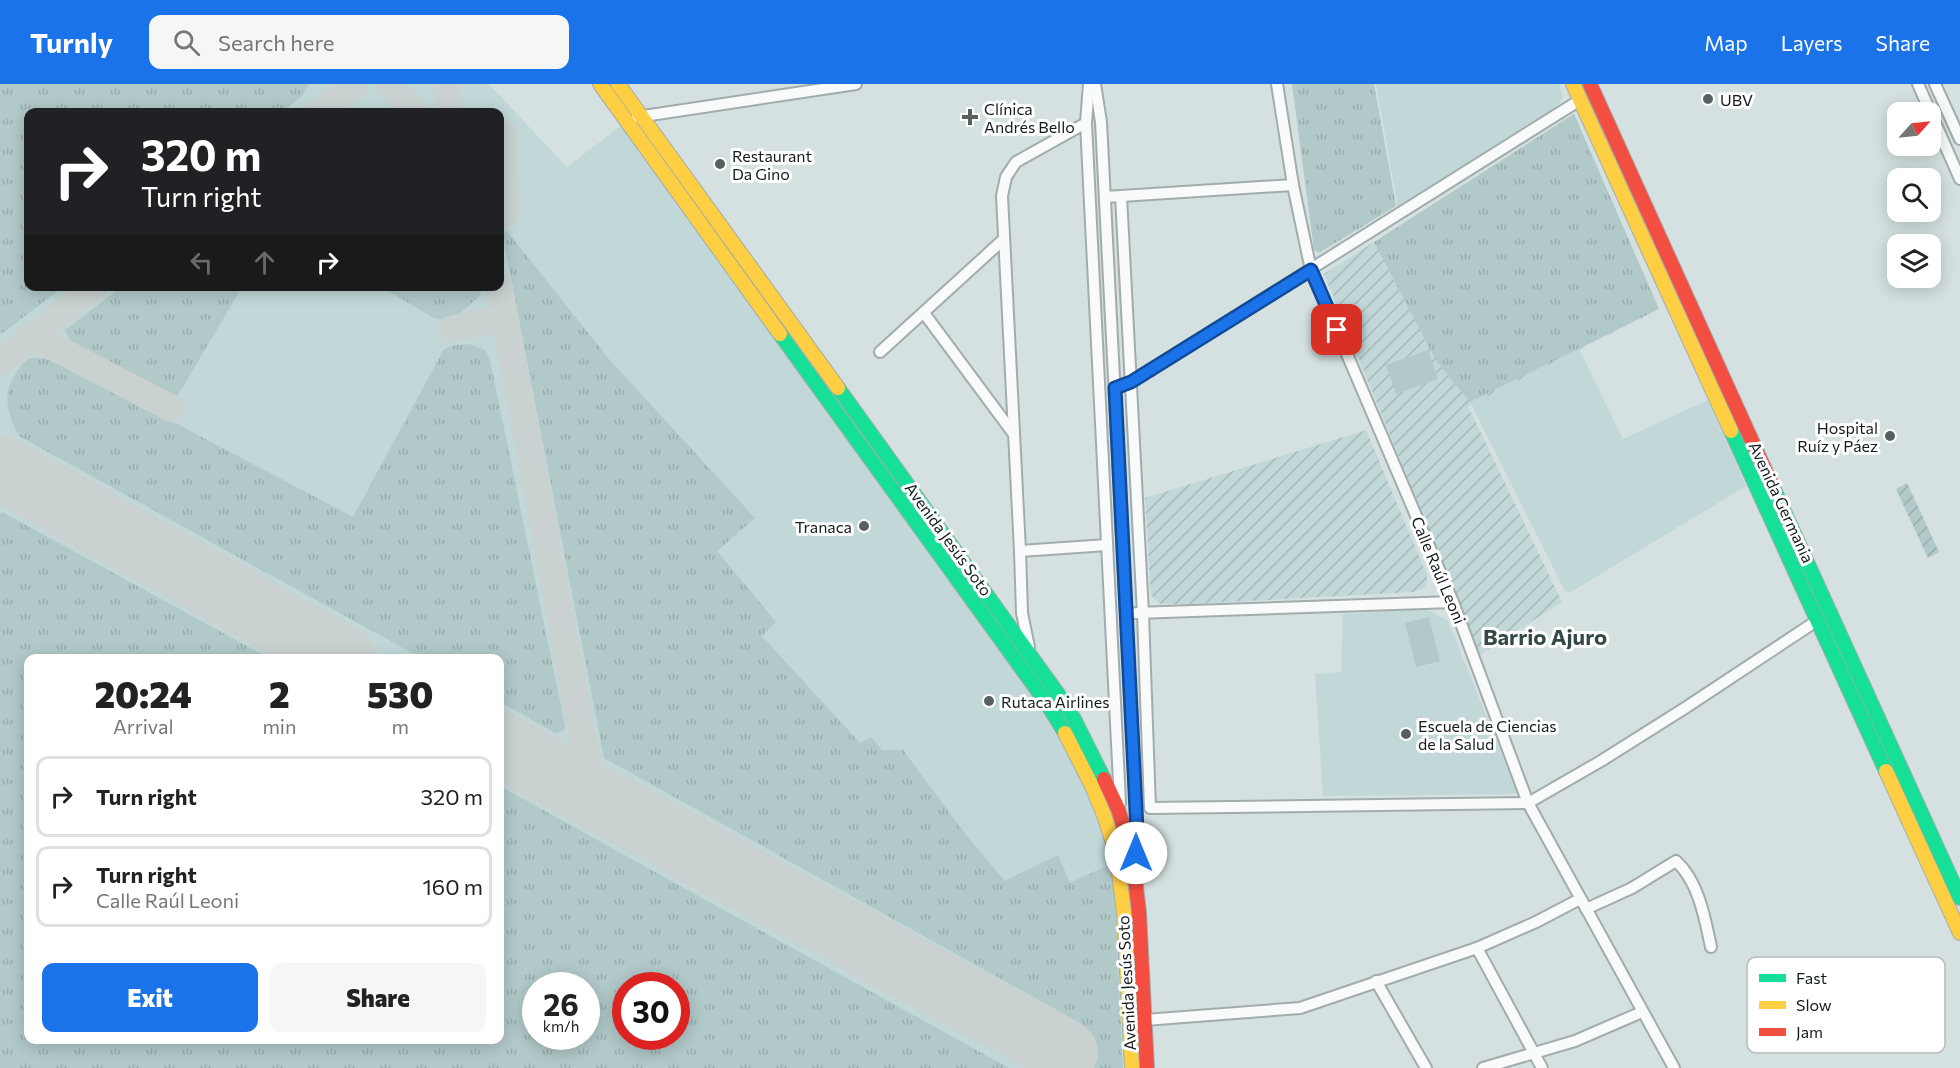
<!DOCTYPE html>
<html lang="en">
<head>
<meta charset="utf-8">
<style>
	:root { --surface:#fff; --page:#f6f6f6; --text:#222; --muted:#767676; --line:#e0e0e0; --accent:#1a73e8 }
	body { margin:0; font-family:Commissioner,sans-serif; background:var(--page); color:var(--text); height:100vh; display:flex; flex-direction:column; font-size:22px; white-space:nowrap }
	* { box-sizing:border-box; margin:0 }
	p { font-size:20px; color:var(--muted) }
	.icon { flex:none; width:33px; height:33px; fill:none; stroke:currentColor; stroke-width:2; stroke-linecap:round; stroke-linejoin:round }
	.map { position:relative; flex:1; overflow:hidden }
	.drawer { position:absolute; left:24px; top:570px; width:480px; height:390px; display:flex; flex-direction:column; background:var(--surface); border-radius:12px; box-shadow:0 3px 15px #0003 }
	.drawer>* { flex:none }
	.guide { position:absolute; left:24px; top:24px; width:480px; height:183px; border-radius:12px; box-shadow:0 3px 15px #0003; background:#202124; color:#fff; overflow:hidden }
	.needle { width:39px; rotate:63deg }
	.tools { position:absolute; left:1887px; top:18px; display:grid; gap:12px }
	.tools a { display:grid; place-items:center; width:54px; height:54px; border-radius:12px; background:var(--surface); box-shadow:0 3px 15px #0003; font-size:30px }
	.speed { position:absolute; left:522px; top:888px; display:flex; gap:12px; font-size:30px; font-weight:700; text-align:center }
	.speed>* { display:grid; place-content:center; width:78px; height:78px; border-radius:50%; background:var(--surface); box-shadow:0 3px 15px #0003; line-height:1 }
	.speed small { font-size:15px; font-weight:400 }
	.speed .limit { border:9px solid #d22; background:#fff; color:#111 }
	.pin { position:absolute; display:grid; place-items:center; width:51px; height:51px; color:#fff; margin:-26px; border-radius:12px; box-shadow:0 3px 9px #0006 }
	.me { position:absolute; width:66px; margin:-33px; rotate:0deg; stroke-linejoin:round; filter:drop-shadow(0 0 4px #0008) }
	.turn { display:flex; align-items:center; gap:21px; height:126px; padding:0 18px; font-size:27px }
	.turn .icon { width:78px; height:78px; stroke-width:2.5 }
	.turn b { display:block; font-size:42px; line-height:51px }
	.lanes { display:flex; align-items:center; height:57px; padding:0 18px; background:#0003; justify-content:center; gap:30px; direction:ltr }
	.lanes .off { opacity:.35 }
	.eta { display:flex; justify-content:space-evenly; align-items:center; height:102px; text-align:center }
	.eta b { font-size:36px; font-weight:800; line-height:42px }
	.primary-button { display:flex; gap:12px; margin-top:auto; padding:12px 18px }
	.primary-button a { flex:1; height:69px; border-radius:12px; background:var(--accent); color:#fff; font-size:24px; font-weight:800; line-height:69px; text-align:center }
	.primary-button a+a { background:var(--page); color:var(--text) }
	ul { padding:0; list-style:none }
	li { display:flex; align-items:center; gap:18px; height:81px; margin:0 12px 9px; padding:0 6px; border:3px solid var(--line); border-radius:12px }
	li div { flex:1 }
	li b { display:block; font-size:22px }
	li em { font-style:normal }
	header { display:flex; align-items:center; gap:36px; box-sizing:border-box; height:84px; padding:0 30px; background:var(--accent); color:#fff }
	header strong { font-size:28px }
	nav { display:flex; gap:33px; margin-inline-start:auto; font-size:21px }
	.search { width:420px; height:54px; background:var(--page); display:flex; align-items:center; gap:15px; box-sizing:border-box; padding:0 21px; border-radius:12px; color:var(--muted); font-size:22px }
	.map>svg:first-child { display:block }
	.built { fill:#c2d8d8; fill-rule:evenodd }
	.industrial { fill:url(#industrial-furrows) }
	.grass { fill:url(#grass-tufts); fill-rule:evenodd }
	.garden { fill:url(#garden-furrows) }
	.pitch { fill:#b2c9c9 }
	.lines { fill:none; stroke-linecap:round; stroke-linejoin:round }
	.taxiway { stroke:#cad1d1; stroke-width:27 }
	.runway { stroke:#cad1d1; stroke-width:66 }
	.street-casing { stroke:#a2acac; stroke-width:14 }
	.fast-casing { stroke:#a2acac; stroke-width:16 }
	.slow-casing { stroke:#a2acac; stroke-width:16 }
	.jam-casing { stroke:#a2acac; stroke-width:16 }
	.street { stroke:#f9fafa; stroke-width:10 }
	.fast { stroke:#16e098; stroke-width:14 }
	.slow { stroke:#ffcf43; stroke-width:14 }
	.jam { stroke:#f24e42; stroke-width:14 }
	.route-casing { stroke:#114b97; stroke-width:15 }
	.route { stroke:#1a73e8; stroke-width:10 }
	.poi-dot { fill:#576060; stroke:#fff; stroke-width:2 }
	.labels { text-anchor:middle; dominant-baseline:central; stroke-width:6; stroke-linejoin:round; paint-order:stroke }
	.poi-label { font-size:16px; fill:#131b1b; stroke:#fff; text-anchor:start }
	.street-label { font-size:16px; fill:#131b1b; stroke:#fff }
	.district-label { font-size:22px; font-weight:bold; fill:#354848; stroke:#fff }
	.key { fill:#fff; stroke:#b8bbbb; stroke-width:1.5 }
	.key-label { font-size:16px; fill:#131b1b }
</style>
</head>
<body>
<header>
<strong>Turnly</strong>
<div class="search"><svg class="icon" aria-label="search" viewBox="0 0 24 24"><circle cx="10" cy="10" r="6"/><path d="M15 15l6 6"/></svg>Search here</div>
<nav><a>Map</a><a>Layers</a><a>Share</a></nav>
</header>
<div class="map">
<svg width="1960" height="984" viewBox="0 0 1960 984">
	<defs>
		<pattern id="industrial-furrows" width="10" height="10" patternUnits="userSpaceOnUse" patternTransform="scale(1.5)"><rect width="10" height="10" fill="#c2d8d8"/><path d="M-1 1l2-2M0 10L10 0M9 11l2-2" fill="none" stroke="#a6b9b9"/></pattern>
		<pattern id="grass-tufts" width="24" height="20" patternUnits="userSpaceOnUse" patternTransform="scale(1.5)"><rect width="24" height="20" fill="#b2c9c9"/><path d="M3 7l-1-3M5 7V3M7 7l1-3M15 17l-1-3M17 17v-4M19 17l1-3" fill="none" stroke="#98acac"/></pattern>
		<pattern id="garden-furrows" width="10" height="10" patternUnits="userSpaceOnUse" patternTransform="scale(1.5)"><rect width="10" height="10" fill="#b2c9c9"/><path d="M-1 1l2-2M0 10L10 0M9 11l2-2" fill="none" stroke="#98acac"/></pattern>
	</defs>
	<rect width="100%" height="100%" fill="#d5e1e1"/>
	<g class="built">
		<path d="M0,0H489L567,83L622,41L1034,613L1085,701L1112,779L1123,984H0ZM28,28H500V202H28ZM28,574H500V956H28ZM536,902H586V952H536ZM626,902H676V952H626Z"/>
		<polygon points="1376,0 1559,0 1563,14 1551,30 1398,125"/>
		<polygon points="1578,263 1623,355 1708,316 1746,402 1571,508 1565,507 1470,318"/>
		<polygon points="1427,525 1448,537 1518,710 1323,712 1315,590 1341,588 1343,530"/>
	</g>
	<g class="industrial">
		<polygon points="1574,30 1659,225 1468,322 1562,518 1480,571 1324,190"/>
		<polygon points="1366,346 1427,491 1427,503 1413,508 1192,520 1160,520 1151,511 1145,414"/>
	</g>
	<g class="grass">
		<polygon points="0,0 309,0 303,11 283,28 28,28 28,202 63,203 0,251"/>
		<polygon points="1292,0 1374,0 1396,122 1319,169 1314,166"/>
		<polygon points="1574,30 1659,225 1470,318 1437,278 1374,158"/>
		<polygon points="507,147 609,275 755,434 717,467 776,538 762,552 860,659 871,653 882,666 903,666 967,752 1005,797 1058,771 1070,799 1112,779 1115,811 1123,984 1056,984 1080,939 604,674 502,148"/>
		<polygon points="121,203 242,203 177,313 74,264 65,246"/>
		<path d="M381,203H480L481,210C468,223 454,239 434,234Z"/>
		<path d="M469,260L485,266L490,276L565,642L564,646L560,648L555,649L500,618V574H421L19,352C8,329 1,313 16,289C19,285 24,277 29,275C38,271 53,277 62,279L353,433L444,265L455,261Z"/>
		<path d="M0,429L6,430L269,574H28V956H500V702L1009,984H0ZM536,902H586V952H536ZM626,902H676V952H626Z"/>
	</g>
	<polygon class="garden" points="1907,399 1939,468 1928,474 1896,405"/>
	<g class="pitch">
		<polygon points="1428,266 1438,295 1396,310 1386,281"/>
		<polygon points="1429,533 1440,577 1416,583 1405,539"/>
	</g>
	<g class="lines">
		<g class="taxiway">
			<polyline points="389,0 415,28"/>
			<polyline points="447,0 449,28"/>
			<polyline points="319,28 355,0"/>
			<polyline points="500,132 506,129 503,49"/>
			<path d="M499,202L585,665C592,696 589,708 619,724"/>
			<polyline points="452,245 505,233"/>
			<polyline points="27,256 44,258 171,324"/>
			<polyline points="0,278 96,202"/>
			<path d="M539,683C559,690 580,689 585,665"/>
		</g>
		<g class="runway">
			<polyline points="0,384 343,574"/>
			<polyline points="500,661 1065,969"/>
		</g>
		<g class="street-casing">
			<g id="street">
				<polyline points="1089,0 1086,39 1120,719"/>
				<polyline points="1095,0 1101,38 1137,746 1136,767"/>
				<polyline points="1277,0 1293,101 1311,186 1453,518 1528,719 1674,984"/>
				<polyline points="1918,0 1960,95"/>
				<polyline points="1935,0 1960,55"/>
				<polyline points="637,33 856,0"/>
				<polyline points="1121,112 1293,101"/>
				<polyline points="1105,113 1121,112 1143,530 1150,724 1528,719 1601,677 1685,624 1818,536"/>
				<polyline points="924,229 1013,349"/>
				<polyline points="880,268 1004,155"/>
				<polyline points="1115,305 1131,298 1580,16"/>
				<polyline points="1020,467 1107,461"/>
				<polyline points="1136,529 1453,518"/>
				<polyline points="1029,563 1022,529 1020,467 1002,112 1006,93 1016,78 1086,39"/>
				<path d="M1586,825L1632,804L1676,777C1699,798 1705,835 1711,863"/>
				<polyline points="1477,864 1542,984"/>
				<polyline points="1376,897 1426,984"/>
				<polyline points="1145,936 1300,924 1477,864 1536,838 1580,815"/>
				<polyline points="1483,984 1575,957 1642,928"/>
			</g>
		</g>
		<g class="fast-casing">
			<g id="fast">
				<polyline points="780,250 1046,618 1065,649"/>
				<polyline points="838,304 1058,610 1074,635 1104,695"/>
				<polyline points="1731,347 1886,687"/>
				<polyline points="1771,399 1960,814"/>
			</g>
		</g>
		<g class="slow-casing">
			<g id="slow">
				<polyline points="600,0 780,250"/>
				<polyline points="618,0 838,304"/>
				<polyline points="1573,0 1731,347"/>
				<polyline points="1065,649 1092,702 1104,731 1117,772 1124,829 1132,984"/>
				<polyline points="1886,687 1960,849"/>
			</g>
		</g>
		<g class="jam-casing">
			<g id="jam">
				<polyline points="1590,0 1771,399"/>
				<polyline points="1104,695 1118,725 1132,769 1139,828 1147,984"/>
			</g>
		</g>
		<use href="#street" class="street"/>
		<use href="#fast" class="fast"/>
		<use href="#slow" class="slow"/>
		<use href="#jam" class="jam"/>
	</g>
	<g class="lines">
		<g class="route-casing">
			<polyline id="route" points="1136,769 1137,746 1115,304 1131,298 1311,186 1337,246"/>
		</g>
		<use href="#route" class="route"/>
	</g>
	<g class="poi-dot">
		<circle cx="1708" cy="15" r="6"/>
		<path d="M967 24h6v6h6v6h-6v6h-6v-6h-6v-6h6z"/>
		<circle cx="720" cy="80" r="6"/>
		<circle cx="1890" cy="352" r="6"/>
		<circle cx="864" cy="442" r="6"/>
		<circle cx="989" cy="617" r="6"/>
		<circle cx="1406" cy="650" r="6"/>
	</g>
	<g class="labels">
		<g class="poi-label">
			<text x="1720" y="15">UBV</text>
			<text x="984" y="24">Clínica<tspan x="984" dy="18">Andrés Bello</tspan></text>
			<text x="732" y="71">Restaurant<tspan x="732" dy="18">Da Gino</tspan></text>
			<text x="1878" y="343" text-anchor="end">Hospital<tspan x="1878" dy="18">Ruíz y Páez</tspan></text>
			<text x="852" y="442" text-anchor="end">Tranaca</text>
			<text x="1001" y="617">Rutaca Airlines</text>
			<text x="1418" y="641">Escuela de Ciencias<tspan x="1418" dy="18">de la Salud</tspan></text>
		</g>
		<g class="street-label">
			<text transform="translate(1782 418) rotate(65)">Avenida Germania</text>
			<text transform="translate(949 455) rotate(54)">Avenida Jesús Soto</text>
			<text transform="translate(1439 486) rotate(67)">Calle Raúl Leoni</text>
			<text transform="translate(1126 899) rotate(-93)">Avenida Jesús Soto</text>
		</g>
		<g class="district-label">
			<text x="1545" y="552">Barrio Ajuro</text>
		</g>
	</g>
	<rect x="1747" y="873" width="198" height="96" rx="9" class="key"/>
	<rect x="1759" y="890" width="27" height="8" fill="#16e098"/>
	<rect x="1759" y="917" width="27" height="8" fill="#ffcf43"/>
	<rect x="1759" y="944" width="27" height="8" fill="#f24e42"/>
	<g class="key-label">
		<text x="1796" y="900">Fast</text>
		<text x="1796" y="927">Slow</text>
		<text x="1796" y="954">Jam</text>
	</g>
</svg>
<div class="tools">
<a><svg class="needle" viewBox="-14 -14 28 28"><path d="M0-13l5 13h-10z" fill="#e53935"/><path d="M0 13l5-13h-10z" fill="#767676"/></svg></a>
<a><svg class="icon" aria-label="search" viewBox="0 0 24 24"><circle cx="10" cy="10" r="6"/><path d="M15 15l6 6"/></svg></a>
<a><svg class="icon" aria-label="layers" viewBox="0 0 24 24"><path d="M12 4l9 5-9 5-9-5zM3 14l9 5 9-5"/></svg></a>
</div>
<div class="speed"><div>26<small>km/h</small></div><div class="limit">30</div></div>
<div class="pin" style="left:1337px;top:246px;background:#d93025"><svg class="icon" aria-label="arrive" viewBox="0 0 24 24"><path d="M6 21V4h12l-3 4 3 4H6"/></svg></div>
<svg class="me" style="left:1136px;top:769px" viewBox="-20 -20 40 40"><circle r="19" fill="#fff"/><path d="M0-13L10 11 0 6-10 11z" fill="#1a73e8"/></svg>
<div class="guide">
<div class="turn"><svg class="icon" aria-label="right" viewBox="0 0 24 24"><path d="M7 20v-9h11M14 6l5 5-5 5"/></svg><div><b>320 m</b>Turn right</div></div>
<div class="lanes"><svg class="icon off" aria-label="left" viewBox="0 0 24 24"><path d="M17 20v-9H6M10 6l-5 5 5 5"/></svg><svg class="icon off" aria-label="ahead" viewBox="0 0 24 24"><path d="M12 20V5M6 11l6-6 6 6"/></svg><svg class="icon" aria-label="right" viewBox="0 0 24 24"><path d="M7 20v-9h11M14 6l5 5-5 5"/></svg></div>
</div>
<section class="drawer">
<div class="eta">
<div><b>20:24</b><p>Arrival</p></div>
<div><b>2</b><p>min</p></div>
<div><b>530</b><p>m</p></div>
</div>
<ul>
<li><svg class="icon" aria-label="right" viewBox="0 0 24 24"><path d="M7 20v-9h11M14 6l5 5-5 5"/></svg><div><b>Turn right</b></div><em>320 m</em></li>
<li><svg class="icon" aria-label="right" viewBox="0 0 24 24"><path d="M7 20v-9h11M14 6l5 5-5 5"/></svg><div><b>Turn right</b><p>Calle Raúl Leoni</p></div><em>160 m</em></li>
</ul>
<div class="primary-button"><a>Exit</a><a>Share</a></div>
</section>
</div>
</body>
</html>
